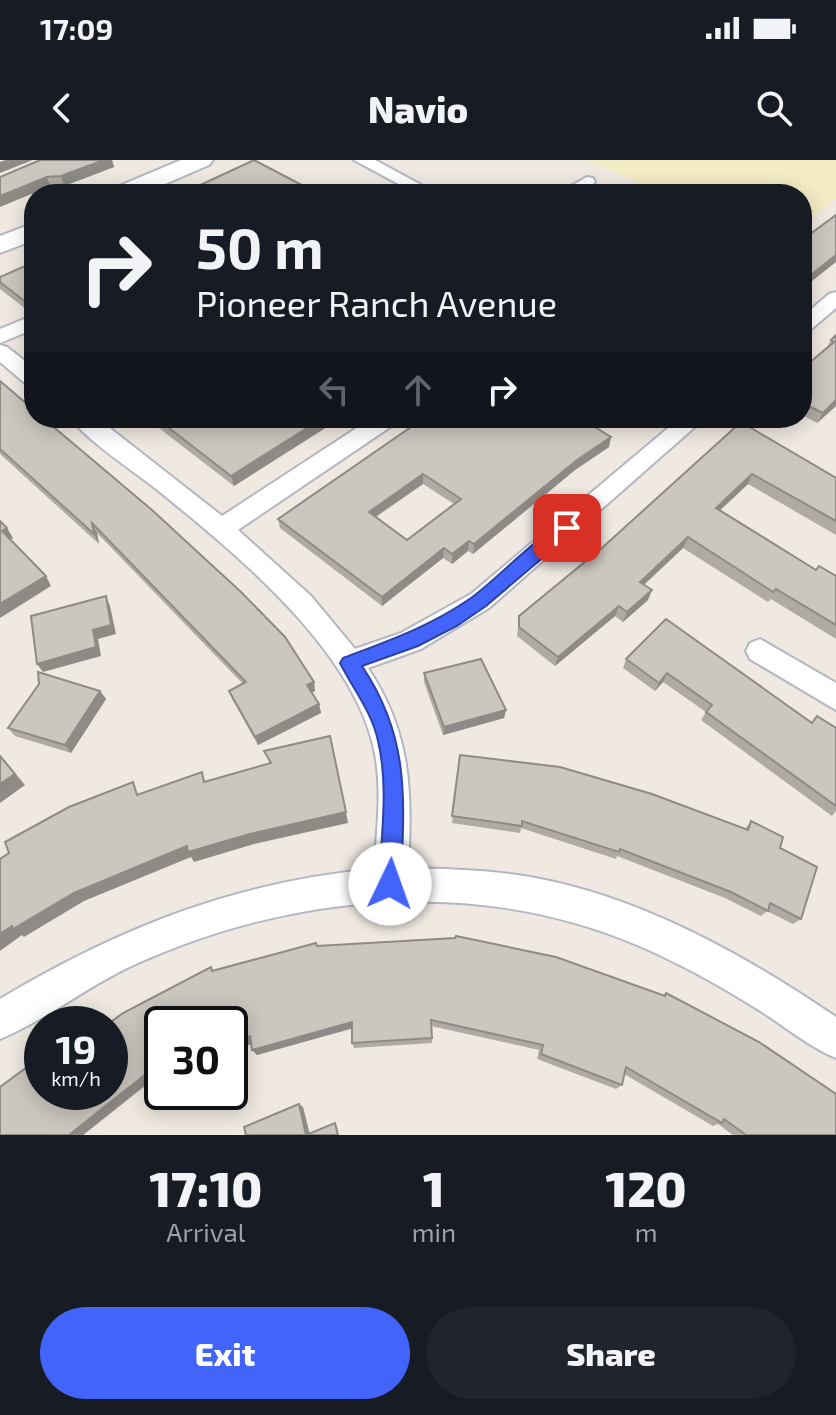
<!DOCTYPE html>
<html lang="en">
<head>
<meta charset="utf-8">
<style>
	:root { --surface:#171b24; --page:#20242c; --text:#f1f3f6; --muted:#9ea1a6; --accent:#4264fb }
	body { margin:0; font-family:"Exo 2",sans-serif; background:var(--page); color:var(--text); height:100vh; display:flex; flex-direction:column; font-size:30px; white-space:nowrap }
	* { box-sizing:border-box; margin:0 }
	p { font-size:26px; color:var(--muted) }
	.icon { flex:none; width:44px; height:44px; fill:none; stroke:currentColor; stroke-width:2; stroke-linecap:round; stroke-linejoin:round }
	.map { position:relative; height:975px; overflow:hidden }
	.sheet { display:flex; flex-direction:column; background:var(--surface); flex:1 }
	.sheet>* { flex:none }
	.guide { position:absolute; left:24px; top:24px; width:788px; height:244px; border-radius:32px; box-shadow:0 4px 20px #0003; background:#171b24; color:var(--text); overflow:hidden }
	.speed { position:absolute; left:24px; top:846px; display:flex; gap:16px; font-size:40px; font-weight:700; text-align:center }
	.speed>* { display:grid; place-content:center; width:104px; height:104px; border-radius:50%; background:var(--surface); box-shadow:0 4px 20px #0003; line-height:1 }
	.speed small { font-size:20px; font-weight:400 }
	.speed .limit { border:4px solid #111; border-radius:12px; background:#fff; color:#111 }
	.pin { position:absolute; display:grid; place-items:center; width:68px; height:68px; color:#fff; margin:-34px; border-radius:16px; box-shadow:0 4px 12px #0006 }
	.me { position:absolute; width:88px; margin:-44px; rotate:3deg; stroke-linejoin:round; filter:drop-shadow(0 0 6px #0008) }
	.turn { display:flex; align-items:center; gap:28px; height:168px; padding:0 40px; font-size:36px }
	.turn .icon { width:104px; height:104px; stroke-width:2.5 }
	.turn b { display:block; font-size:56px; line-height:68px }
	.lanes { display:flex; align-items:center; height:76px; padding:0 40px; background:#0003; justify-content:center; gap:40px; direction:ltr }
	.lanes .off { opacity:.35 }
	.eta { display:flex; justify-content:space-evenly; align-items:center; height:136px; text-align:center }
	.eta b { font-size:48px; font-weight:800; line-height:56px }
	.action { display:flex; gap:16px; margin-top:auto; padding:16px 40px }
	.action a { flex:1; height:92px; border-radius:48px; background:var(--accent); color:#fff; font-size:32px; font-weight:800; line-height:92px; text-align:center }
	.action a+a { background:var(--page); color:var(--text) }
	.status { display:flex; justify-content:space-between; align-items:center; height:56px; padding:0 40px; background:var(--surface); direction:ltr }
	.status svg { height:22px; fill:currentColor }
	header { display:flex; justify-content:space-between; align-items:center; height:104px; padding:0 40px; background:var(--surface); font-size:36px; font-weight:800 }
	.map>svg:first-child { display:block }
	.sand { fill:#f3ecc5 }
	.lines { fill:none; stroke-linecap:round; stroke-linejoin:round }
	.minor-casing { stroke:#b4b7c1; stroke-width:4 }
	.secondary-casing { stroke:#b4b7c1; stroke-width:4 }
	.minor { fill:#fff; fill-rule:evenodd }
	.secondary { fill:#fff; fill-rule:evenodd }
	.wall { fill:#afaba4; fill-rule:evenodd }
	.shaded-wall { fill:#8e8b86 }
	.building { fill:#cbc7bf; stroke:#8e8b86; stroke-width:2; fill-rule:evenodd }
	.route { fill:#4264fb; stroke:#2b41a3; stroke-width:2 }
</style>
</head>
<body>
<div class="status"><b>17:09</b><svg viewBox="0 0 49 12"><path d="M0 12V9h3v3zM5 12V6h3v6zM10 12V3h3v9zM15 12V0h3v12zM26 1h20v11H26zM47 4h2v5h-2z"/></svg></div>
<header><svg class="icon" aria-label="back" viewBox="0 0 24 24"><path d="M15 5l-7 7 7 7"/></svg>Navio<svg class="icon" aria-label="search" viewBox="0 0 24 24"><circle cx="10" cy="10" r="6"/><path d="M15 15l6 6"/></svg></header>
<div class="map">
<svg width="836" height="975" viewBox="0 0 836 975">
	<rect width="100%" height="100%" fill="#efe9e1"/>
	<polygon class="sand" points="586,0 836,0 836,39 802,64 802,34 666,34"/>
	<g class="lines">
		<g class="minor-casing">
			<g id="minor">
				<polygon points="354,0 375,0 438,34 417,34"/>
				<path d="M587,17L593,18L595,22C584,34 572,34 557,34Z"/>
				<polygon points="836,132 836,148 809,171 802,173 802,157 829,134"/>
				<polygon points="34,155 34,169 0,183 0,169"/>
				<polygon points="0,185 7,187 34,208 34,226 26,224 0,202"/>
				<path d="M71,258H97L222,356L372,258H399L396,263L238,370L311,436L355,489L401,473L471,434L680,258H705L489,448L421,489L368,508C412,574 412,633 408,708C449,709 490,710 530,717C639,736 745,795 836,857V898C807,886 781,863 754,847C717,824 677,802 637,785C477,717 294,733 138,803C90,824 48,859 0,879V839C119,768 235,722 374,709C377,671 382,632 375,594C356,491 236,394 160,332C139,315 83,278 71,258Z"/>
				<polygon points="760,479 836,523 836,550 750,499 746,491 750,483"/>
			</g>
		</g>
		<g class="secondary-casing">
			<g id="secondary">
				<polygon points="181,0 213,0 209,5 142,34 109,34 112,29"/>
				<polygon points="34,63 34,80 0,93 0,76"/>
			</g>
		</g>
		<use href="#minor" class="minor"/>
		<use href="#secondary" class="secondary"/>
	</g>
	<g class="wall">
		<polygon points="40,0 112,0 114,7 64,26 51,26"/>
		<polygon points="34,102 34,153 31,153 0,129 0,117"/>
		<polygon points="836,175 836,246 817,263 802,255 802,209 827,187 831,180"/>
		<polygon points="0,221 314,522 315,531 311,532 319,544 321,553 258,585 232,539 229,531 243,524 97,373 99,384 0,294"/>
		<polygon points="146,258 341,258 234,326"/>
		<path d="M424,258L609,287L575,310L473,394L468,391L452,404L443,398L382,446L280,368L278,359ZM423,324L454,344L407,380L376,357Z"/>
		<polygon points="741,262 836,318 836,375 748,324 720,350 816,410 836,416 836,479 771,439 768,442 683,388 644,425 648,440 623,462 615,456 555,506 517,476 519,456 603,387"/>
		<polygon points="626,499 812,563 836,568 836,651 832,656 701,560 706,552 663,522 655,531 623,508"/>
		<polygon points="424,513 506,550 504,558 443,575 424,522"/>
		<polygon points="100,531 106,539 71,593 15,576 8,568"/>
		<polygon points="460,595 745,669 751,661 780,688 801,759 793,764 767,751 761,756 725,738 617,696 616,699 521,668 520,673 452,663"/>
		<polygon points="318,786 664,835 666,833 836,975 733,975 718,964 713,966 624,914 622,925 616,929 537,899 539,890 431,866 432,883 354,888 352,883 352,868 257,895 251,884 230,895 230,864 162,864 162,930 156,927 154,919 83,975 0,975 42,932 211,807 214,811"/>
	</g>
	<g class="shaded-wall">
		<polygon points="6,0 33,0 0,13 0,2"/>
		<polygon points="104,0 112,0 114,7 64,26 61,16"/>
		<polygon points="47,17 51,26 0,47 0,36"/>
		<polygon points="836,95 836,102 802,129 802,122"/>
		<polygon points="836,240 836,246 817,263 823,253"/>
		<polygon points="323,258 341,258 234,326 231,316"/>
		<polygon points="611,277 609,287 575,310 473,394 474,384 577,300"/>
		<polygon points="423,314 423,324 369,361 369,352"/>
		<polygon points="752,314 748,324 712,358 716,348"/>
		<polygon points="92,363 97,373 99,384 94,374"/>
		<polygon points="7,368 13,378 8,381 2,371"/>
		<polygon points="688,377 683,388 636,432 640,422"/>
		<polygon points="469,381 468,391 452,404 452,394"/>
		<polygon points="444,388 443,398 382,446 382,437"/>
		<polygon points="46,416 51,426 0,458 0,444"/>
		<polygon points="652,430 648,440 623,462 627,452"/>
		<polygon points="106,436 110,446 116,474 98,479 101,496 43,512 37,504 93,470"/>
		<polygon points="619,446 615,456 555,506 558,497"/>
		<polygon points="667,513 663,522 655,531 659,523"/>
		<polygon points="314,522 315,531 309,534 307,525"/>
		<polygon points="100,531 106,539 71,593 65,585"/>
		<polygon points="319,544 321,553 258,585 255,577"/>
		<polygon points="506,550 504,558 443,575 444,567"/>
		<polygon points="0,595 25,625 0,643"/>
		<polygon points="346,652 348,663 254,684 194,702 191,697 84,741 24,777 22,775 0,791 0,774 12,766 74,733 187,686 250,674"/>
		<polygon points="352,862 354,868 257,895 252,890"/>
		<polygon points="250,876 255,881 230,895 230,887"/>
		<polygon points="151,910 159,914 83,975 69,975"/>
		<polygon points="299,944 303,947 310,975 306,975"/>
	</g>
	<g class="building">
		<polygon points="40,0 104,0 61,16 47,17 0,36 0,17"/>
		<polygon points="254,0 319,34 181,34"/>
		<polygon points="836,55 836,95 802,122 802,80"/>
		<polygon points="34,102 34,148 31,142 27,143 0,122 0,117"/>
		<polygon points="836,175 836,240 823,253 802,243 802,209 834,182 831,180"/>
		<polygon points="0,221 34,250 34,258 43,258 152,350 241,432 285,477 314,522 307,525 319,544 255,577 229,531 246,522 92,363 94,374 0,289"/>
		<polygon points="156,258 323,258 231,316"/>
		<path d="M424,258H580L611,277L577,300L474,384L469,381L452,394L444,388L382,437L278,359ZM423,314L461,339L407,380L369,352Z"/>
		<polygon points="741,262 836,318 836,361 752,314 716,348 816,410 819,406 836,416 836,465 776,429 773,432 688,377 640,422 652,430 627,452 619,446 558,497 519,467 519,456 603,387"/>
		<polygon points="0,361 7,368 2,371 46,416 0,444"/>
		<polygon points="106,436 111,465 93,470 96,487 37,504 31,456"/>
		<polygon points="666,459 812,563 817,556 836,568 836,646 706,552 712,545 667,513 659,523 626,499"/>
		<polygon points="481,499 506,550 444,567 424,513"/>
		<polygon points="38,512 100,531 65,585 8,568 39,524"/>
		<polygon points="330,576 346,652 250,674 188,692 187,686 74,733 13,769 12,766 0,774 0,699 9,693 5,682 69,647 133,622 137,635 202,612 204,622 271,603 264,591"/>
		<polygon points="460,595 560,607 652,634 748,670 751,661 783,677 780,688 817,707 801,759 770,743 768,751 731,732 620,689 619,692 522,661 522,666 452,656"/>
		<polygon points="0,596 15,614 0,624"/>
		<polygon points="456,776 556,797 665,836 666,833 759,882 836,934 836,975 746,975 724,959 722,963 626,907 622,925 541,894 543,885 431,860 432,878 352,883 352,862 252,890 250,876 230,887 230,864 162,864 162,924 156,927 151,910 69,975 0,975 0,927 42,896 42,932 110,932 110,864 108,864 123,853 211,807 212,811 316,783 317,786 455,778"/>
		<polygon points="299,944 306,975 335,963 338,975 246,975 244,967"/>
	</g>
	<path class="route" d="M567,362L575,368L573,372L486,446L457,466L418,486L362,506C411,579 404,641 401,724L398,732L390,735L382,732L379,724C381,677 389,627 378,581C372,552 353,529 340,503L343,498C388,481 431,466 471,438C495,421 544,369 567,362Z"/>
</svg>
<div class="speed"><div>19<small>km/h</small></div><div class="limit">30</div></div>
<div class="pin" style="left:567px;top:368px;background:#d93025"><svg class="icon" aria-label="arrive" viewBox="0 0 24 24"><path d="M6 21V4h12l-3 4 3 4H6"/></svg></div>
<svg class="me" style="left:390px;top:724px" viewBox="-20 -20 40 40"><circle r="19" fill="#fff"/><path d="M0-13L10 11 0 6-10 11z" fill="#4264fb"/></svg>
<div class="guide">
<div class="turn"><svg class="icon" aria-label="right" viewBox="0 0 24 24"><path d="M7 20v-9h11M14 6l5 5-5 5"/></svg><div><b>50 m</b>Pioneer Ranch Avenue</div></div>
<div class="lanes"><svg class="icon off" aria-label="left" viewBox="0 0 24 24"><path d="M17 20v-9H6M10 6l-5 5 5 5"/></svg><svg class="icon off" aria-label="ahead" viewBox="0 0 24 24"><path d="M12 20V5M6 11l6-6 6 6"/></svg><svg class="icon" aria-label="right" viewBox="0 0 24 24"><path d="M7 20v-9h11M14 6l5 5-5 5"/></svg></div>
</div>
</div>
<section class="sheet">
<div class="eta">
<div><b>17:10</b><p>Arrival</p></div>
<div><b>1</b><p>min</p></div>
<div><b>120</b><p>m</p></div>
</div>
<div class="action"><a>Exit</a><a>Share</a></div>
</section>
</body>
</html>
